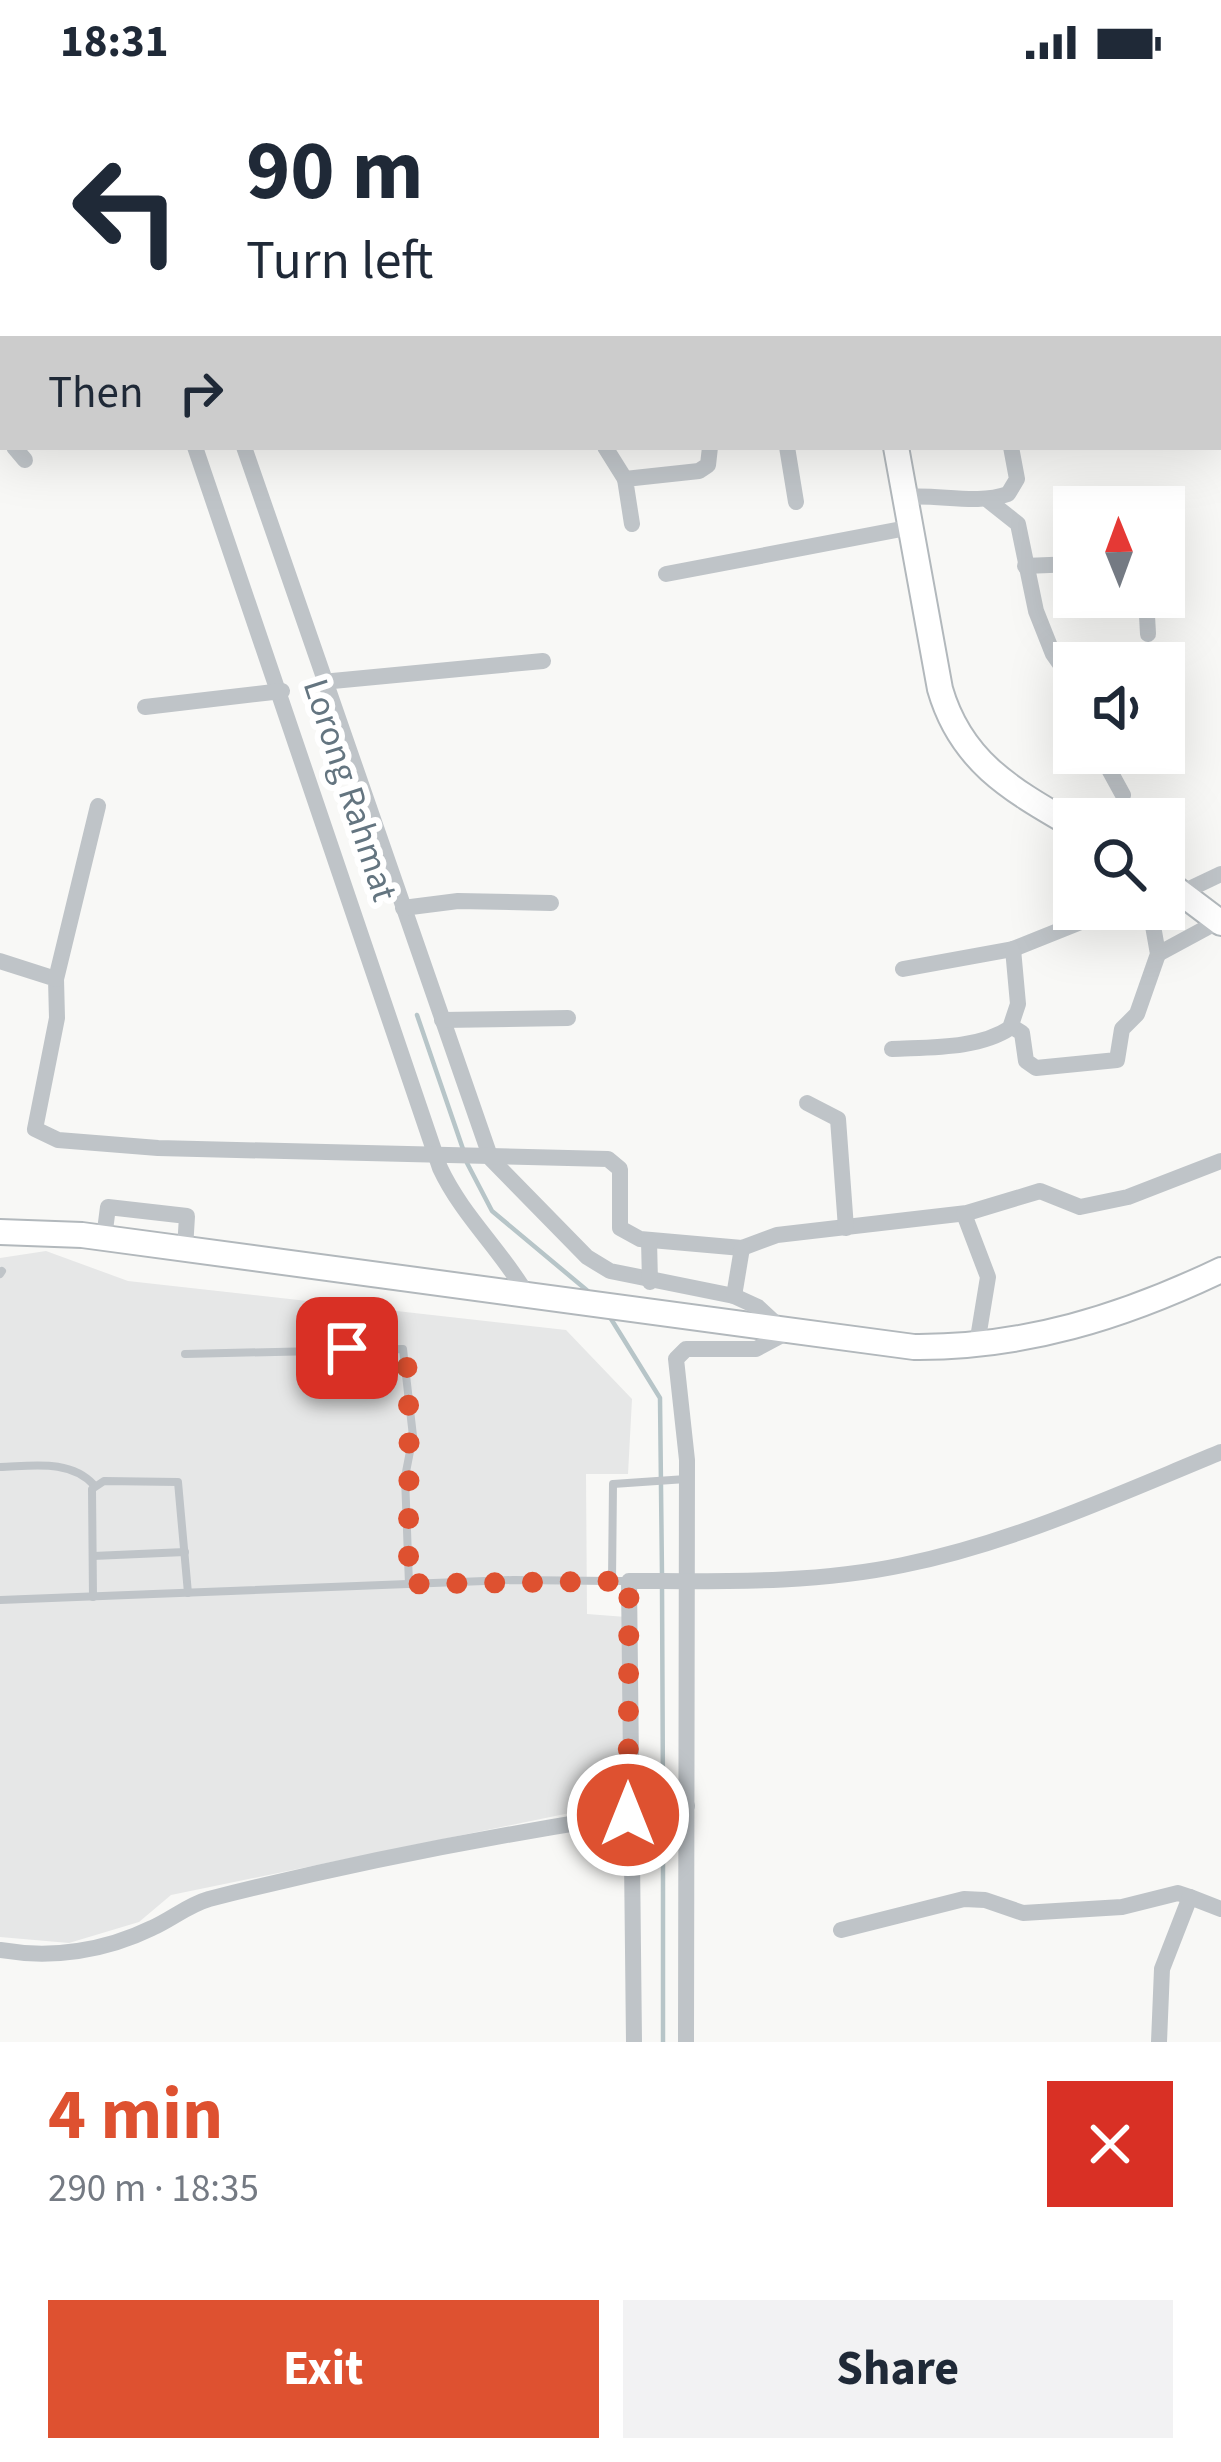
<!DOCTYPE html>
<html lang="en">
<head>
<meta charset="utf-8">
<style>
	:root { --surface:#fff; --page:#f2f2f3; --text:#1f2937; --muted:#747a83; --accent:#de5130 }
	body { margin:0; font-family:"Source Sans 3",sans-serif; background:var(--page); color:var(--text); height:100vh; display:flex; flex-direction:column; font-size:45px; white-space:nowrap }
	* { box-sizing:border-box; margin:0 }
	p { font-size:39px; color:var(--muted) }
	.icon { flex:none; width:66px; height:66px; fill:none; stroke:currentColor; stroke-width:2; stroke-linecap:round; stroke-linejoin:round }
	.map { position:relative; height:1958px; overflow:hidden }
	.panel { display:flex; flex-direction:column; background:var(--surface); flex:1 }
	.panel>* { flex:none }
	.top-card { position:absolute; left:0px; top:0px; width:1221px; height:366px; box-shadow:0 12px 48px #0002; background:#fff; color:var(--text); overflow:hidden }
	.needle { width:78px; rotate:359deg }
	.buttons { position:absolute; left:1053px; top:402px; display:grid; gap:24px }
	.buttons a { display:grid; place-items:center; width:132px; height:132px; border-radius:0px; background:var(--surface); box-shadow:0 12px 48px #0002; font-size:60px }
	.pin { position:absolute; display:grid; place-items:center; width:102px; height:102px; color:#fff; margin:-51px; border-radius:24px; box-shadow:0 6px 18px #0006 }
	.me { position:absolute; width:132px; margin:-66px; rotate:0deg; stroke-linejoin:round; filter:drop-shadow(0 0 9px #0008) }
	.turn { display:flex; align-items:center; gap:42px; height:252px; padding:0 48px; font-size:54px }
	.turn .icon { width:156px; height:156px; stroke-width:2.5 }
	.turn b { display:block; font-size:84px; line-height:102px }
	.then { display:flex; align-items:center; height:114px; padding:0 48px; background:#0003; gap:24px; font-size:45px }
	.round { display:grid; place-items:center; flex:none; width:126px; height:126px; border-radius:0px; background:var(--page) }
	.overview { display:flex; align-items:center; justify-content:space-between; height:204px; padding:0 48px }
	h1 { font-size:72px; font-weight:700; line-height:90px; color:var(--accent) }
	.action { display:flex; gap:24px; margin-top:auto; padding:24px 48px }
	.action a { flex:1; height:138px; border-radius:0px; background:var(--accent); color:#fff; font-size:48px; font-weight:700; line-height:138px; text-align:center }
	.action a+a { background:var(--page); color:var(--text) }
	.status { display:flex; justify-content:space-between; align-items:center; height:84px; padding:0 60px; background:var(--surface); direction:ltr }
	.status svg { height:33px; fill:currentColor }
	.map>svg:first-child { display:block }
	.built { fill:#e6e7e7 }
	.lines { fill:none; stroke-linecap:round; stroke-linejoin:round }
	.stream { stroke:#b7c5c8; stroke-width:4.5 }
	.secondary-casing { stroke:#b2b8bc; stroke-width:28 }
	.lane { stroke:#bfc4c8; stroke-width:8 }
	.street { stroke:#bfc4c8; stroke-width:16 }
	.secondary { stroke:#fff; stroke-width:24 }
	.route { stroke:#de5130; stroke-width:21; stroke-dasharray:0 37.8 }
	.labels { text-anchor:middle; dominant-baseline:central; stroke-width:12; stroke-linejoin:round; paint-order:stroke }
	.street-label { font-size:36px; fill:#647580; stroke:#fff }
</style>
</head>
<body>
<div class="status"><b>18:31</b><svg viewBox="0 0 49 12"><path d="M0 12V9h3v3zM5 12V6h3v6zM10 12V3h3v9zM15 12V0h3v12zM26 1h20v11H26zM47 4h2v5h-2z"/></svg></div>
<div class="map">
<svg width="1221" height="1958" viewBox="0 0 1221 1958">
	<rect width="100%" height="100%" fill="#f8f8f6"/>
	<polygon class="built" points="46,1167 128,1197 566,1246 632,1315 628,1390 586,1390 587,1530 626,1533 623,1718 171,1811 139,1838 69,1859 0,1853 0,1174"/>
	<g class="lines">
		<g class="stream">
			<polyline points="417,931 464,1068"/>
			<polyline points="467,1079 492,1127 589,1208"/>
			<polyline points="608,1230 660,1314 662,1491"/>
			<polyline points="662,1503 663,1719"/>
			<polyline points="663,1958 663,1731"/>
		</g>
		<g class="secondary-casing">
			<g id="secondary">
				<polyline points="831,0 832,3"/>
				<path d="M896,363L940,605C961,678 1012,706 1074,742"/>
				<polyline points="1164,796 1221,839"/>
				<path d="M0,1148L82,1151L914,1263C1023,1264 1123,1233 1221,1186"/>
			</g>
		</g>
		<g class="lane">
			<polyline points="162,3 165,0"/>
			<polyline points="0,1190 2,1187"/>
			<polyline points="185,1270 403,1265 413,1352 405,1393 409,1500"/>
			<path d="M0,1383C33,1382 70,1375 94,1401"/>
			<polyline points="93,1472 185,1468"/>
			<polyline points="629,1497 612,1497 613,1400 686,1395"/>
			<polyline points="93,1513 92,1405 104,1397 178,1398 188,1509"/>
			<polyline points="0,1516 513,1496 612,1497"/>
		</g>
		<g class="street">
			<polyline points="69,0 70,3"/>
			<polyline points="121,0 122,3"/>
			<polyline points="966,3 967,0"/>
			<polyline points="0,178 3,174"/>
			<polyline points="1218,284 1221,284"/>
			<polyline points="0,352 3,353"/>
			<polyline points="14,363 25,376"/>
			<path d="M195,363L440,1084C462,1131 500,1165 526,1209"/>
			<polyline points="244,363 491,1075 587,1173 610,1187 734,1212 758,1223 786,1249 756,1265 686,1265 676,1275 687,1376 686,1958"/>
			<polyline points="605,363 625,395"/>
			<polyline points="787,363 796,418"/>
			<path d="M905,413C940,410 976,421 1008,410L1017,395L1011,363"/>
			<polyline points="989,417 1018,440 1036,527 1053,570 1074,600"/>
			<polyline points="632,440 625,395 699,387 708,381 710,363"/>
			<polyline points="1025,482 1074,480"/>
			<polyline points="666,490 912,443"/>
			<polyline points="1146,513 1148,550"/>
			<polyline points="322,598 543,577"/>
			<polyline points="145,623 282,607"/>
			<polyline points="1100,669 1123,711"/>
			<polyline points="1183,808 1221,790"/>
			<polyline points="403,824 458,817 551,819"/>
			<polyline points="1158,870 1219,837"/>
			<polyline points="0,877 56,895 57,934 35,1045 58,1056 158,1064 608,1075 620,1085 620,1144 640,1155 742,1164 777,1151 967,1129 1040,1107 1080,1123 1128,1113 1221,1077"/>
			<polyline points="903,885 1013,865 1113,825"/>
			<polyline points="56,895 98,722"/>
			<polyline points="442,936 568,934"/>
			<polyline points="1011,942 1022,949 1026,977 1036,984 1117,976 1122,945 1137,930 1158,870 1150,825"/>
			<path d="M892,965C929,963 979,965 1010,944L1018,920L1013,865"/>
			<polyline points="807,1019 838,1035 846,1144"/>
			<polyline points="964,1130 988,1193 977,1260"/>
			<polyline points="104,1154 108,1123 187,1132 185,1165"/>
			<polyline points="649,1156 650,1198"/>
			<polyline points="734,1212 742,1164"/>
			<polyline points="841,1846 964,1815 985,1816 1023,1829 1122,1823 1178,1809 1190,1813"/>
			<path d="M0,1866C52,1875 105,1867 152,1844C172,1835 188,1821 209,1815C366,1775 527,1745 687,1722"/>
			<path d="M634,1958L629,1497C720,1497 813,1500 903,1481C1015,1458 1116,1411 1221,1368"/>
			<polyline points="1159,1958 1162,1885 1190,1813 1221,1825"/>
		</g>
		<use href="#secondary" class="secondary"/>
	</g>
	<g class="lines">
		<path class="route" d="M347,1264L400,1263L406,1270C412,1348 407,1422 409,1500L629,1497L628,1731"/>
	</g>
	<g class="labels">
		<g class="street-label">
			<text transform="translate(350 706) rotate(72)">Lorong Rahmat</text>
		</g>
	</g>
</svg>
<div class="buttons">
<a><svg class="needle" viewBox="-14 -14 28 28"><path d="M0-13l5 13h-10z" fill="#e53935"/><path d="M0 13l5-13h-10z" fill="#747a83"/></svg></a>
<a><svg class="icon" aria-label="sound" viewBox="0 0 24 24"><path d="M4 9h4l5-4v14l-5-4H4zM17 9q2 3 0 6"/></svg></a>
<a><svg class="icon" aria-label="search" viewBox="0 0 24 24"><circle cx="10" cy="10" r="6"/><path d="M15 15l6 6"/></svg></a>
</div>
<div class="pin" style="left:347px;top:1264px;background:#d93025"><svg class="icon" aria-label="arrive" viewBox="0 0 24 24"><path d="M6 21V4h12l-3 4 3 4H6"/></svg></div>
<svg class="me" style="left:628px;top:1731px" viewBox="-20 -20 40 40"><circle r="17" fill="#de5130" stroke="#fff" stroke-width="3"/><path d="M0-11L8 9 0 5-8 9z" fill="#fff"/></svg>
<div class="top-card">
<div class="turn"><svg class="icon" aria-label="left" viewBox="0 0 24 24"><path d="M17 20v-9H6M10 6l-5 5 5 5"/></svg><div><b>90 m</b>Turn left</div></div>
<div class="then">Then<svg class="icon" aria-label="right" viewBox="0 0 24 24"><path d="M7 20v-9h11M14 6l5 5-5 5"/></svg></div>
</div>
</div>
<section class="panel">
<div class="overview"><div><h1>4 min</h1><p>290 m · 18:35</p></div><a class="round" style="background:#d93025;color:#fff"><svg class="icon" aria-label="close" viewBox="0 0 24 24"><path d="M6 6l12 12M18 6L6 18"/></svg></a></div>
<div class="action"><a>Exit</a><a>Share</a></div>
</section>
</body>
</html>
